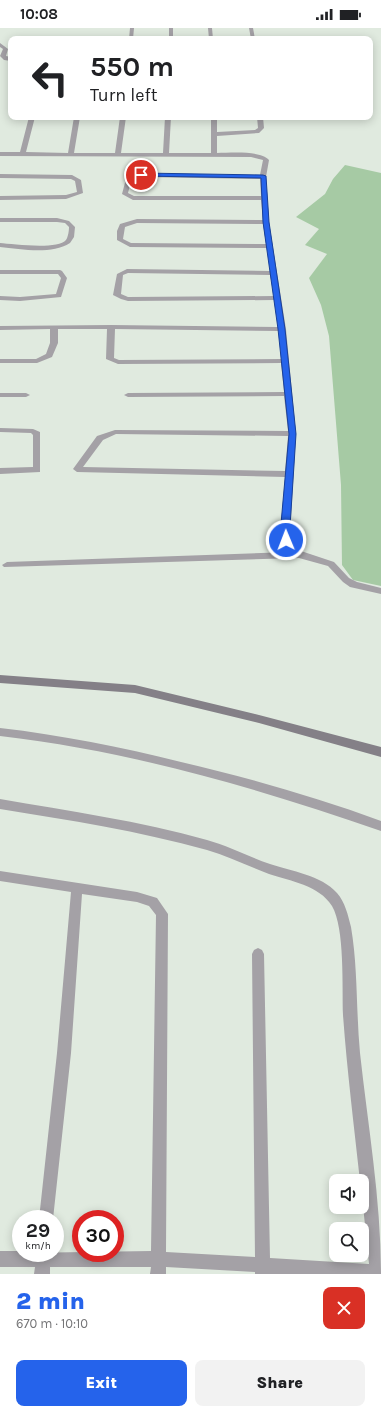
<!DOCTYPE html>
<html lang="en">
<head>
<meta charset="utf-8">
<style>
	:root { --surface:#fff; --page:#f2f2f2; --text:#202124; --muted:#757577; --accent:#2563eb }
	body { margin:0; font-family:Karla,sans-serif; background:var(--page); color:var(--text); height:100vh; display:flex; flex-direction:column; font-size:15px; white-space:nowrap }
	* { box-sizing:border-box; margin:0 }
	p { font-size:13px; color:var(--muted) }
	.icon { flex:none; width:22px; height:22px; fill:none; stroke:currentColor; stroke-width:2; stroke-linecap:round; stroke-linejoin:round }
	.map { position:relative; height:1246px; overflow:hidden }
	.panel { display:flex; flex-direction:column; background:var(--surface); flex:1 }
	.panel>* { flex:none }
	.hud { position:absolute; left:8px; top:8px; width:365px; height:84px; border-radius:8px; box-shadow:0 2px 10px #0003; background:#fff; color:var(--text); overflow:hidden }
	.buttons { position:absolute; left:329px; top:1146px; display:grid; gap:8px }
	.buttons a { display:grid; place-items:center; width:40px; height:40px; border-radius:8px; background:var(--surface); box-shadow:0 2px 10px #0003; font-size:20px }
	.speed { position:absolute; left:12px; top:1182px; display:flex; gap:8px; font-size:20px; font-weight:700; text-align:center }
	.speed>* { display:grid; place-content:center; width:52px; height:52px; border-radius:50%; background:var(--surface); box-shadow:0 2px 10px #0003; line-height:1 }
	.speed small { font-size:10px; font-weight:400 }
	.speed .limit { border:6px solid #d22; background:#fff; color:#111 }
	.pin { position:absolute; display:grid; place-items:center; width:34px; height:34px; color:#fff; margin:-17px; border:2px solid #fff; border-radius:50%; box-shadow:0 1px 4px #0007 }
	.me { position:absolute; width:44px; margin:-22px; rotate:359deg; stroke-linejoin:round; filter:drop-shadow(0 0 3px #0008) }
	.turn { display:flex; align-items:center; gap:14px; height:84px; padding:0 16px; font-size:18px }
	.turn .icon { width:52px; height:52px; stroke-width:2.5 }
	.turn b { display:block; font-size:28px; line-height:34px }
	.round { display:grid; place-items:center; flex:none; width:42px; height:42px; border-radius:8px; background:var(--page) }
	.summary { display:flex; align-items:center; justify-content:space-between; height:68px; padding:0 16px }
	h1 { font-size:24px; font-weight:800; line-height:30px; color:var(--accent) }
	.primary-button { display:flex; gap:8px; margin-top:auto; padding:8px 16px }
	.primary-button a { flex:1; height:46px; border-radius:8px; background:var(--accent); color:#fff; font-size:16px; font-weight:800; line-height:46px; text-align:center }
	.primary-button a+a { background:var(--page); color:var(--text) }
	.status { display:flex; justify-content:space-between; align-items:center; height:28px; padding:0 20px; background:var(--surface); direction:ltr }
	.status svg { height:11px; fill:currentColor }
	.map>svg:first-child { display:block }
	.green { fill:#a6caa4 }
	.lines { fill:none; stroke-linecap:round; stroke-linejoin:round }
	.minor { fill:#a4a1a6; fill-rule:evenodd }
	.secondary { fill:#848087; fill-rule:evenodd }
	.route { fill:#2563eb; stroke:#184099 }
</style>
</head>
<body>
<div class="status"><b>10:08</b><svg viewBox="0 0 49 12"><path d="M0 12V9h3v3zM5 12V6h3v6zM10 12V3h3v9zM15 12V0h3v12zM26 1h20v11H26zM47 4h2v5h-2z"/></svg></div>
<div class="map">
<svg width="381" height="1246" viewBox="0 0 381 1246">
	<rect width="100%" height="100%" fill="#e0eadf"/>
	<polygon class="green" points="345,137 381,145 381,558 353,552 342,537 341,457 329,308 321,277 309,250 327,226 305,217 319,201 296,189 325,166 333,151"/>
	<g class="lines">
		<g class="minor">
			<polygon points="130,0 134,0 133,11 129,11"/>
			<rect x="169" y="0" width="4" height="11"/>
			<polygon points="208,0 212,0 213,11 209,11"/>
			<polygon points="249,0 253,0 255,11 251,11"/>
			<polygon points="0,15 8,21 6,28 11,29 11,33 4,32 0,28 3,21 0,19"/>
			<path d="M29,89H35L26,124L68,125L74,89H80L74,125H115L120,89H126L121,125H163L165,89H171L169,125H211V89H217V104L255,102L258,100L257,89H263L264,100L259,105L217,108V125C230,125 260,122 269,132L266,149L269,194L286,301L296,406L290,507L293,515L301,523L334,534L349,550L357,554L381,560V566L350,559L343,554L328,538L299,530L4,539L2,537L7,534L290,524L284,516L280,507L285,449L77,444L73,441L97,408L115,402L288,403L284,368L128,369L124,367L128,365L284,364L281,335L118,336L106,331L107,301H58V315L52,329L37,335H0V331H36L46,326L50,315V301L0,302V298L111,297L278,299L274,272L128,273L121,271L113,267L117,246L127,241L270,243L267,220L130,219L117,212V203L120,196L137,191L263,192L261,172H133L122,166L126,151L136,146L260,147L263,132L251,129L0,128V124H20ZM141,149L260,151L261,168H134L128,165L131,153ZM137,195L263,196L266,216L131,215L123,211L125,199ZM128,245L270,247L274,268L128,269L121,266L123,247ZM115,301L279,303L281,331L119,332L114,330ZM116,406L288,408L285,443L83,439L103,412Z"/>
			<polygon points="0,146 72,147 81,152 83,165 66,171 0,172 0,168 66,167 77,164 75,153 71,151 0,150"/>
			<path d="M0,190H57L69,193L75,199L74,209L70,215C51,227 21,221 0,219V215C12,216 58,222 66,212C68,209 69,203 69,199L65,195L57,194H0Z"/>
			<polygon points="0,242 60,242 62,243 67,250 61,269 20,273 0,272 0,268 20,269 56,266 61,250 58,246 0,246"/>
			<polygon points="0,365 26,365 30,367 26,369 0,369"/>
			<polygon points="0,400 33,401 40,404 40,444 0,446 0,440 33,439 33,407 31,405 0,404"/>
			<path d="M0,700C61,707 121,719 181,734C249,750 316,769 381,793V803C257,760 130,723 0,708Z"/>
			<path d="M0,771C69,783 140,793 207,812C229,818 249,829 270,836C291,843 321,847 337,865C345,874 348,887 351,899C358,940 356,983 360,1025C368,1098 381,1172 381,1246H255V1244L166,1239V1246H150L151,1239H50V1246H34L35,1239H0V1223H21V1225L151,1223L156,887L149,878L137,874L82,866L71,1025L53,1191H39L57,1025L71,864L0,853V843L137,864L157,870L168,886L166,1224L255,1229L252,926L254,922L258,920L262,922L264,926L270,1230L369,1236L362,1168V1153H360C354,1098 347,1042 343,987C342,960 345,900 332,878C319,857 290,853 269,846C248,838 228,828 207,822C139,803 69,792 0,781Z"/>
		</g>
		<polygon class="secondary" points="0,647 135,657 259,687 381,719 381,729 259,695 135,665 0,655"/>
	</g>
	<polygon class="route" points="141,145 263,147 266,148 269,194 285,301 296,406 289,514 283,514 280,507 289,406 278,301 263,194 261,150 139,148"/>
</svg>
<div class="buttons">
<a><svg class="icon" aria-label="sound" viewBox="0 0 24 24"><path d="M4 9h4l5-4v14l-5-4H4zM17 9q2 3 0 6"/></svg></a>
<a><svg class="icon" aria-label="search" viewBox="0 0 24 24"><circle cx="10" cy="10" r="6"/><path d="M15 15l6 6"/></svg></a>
</div>
<div class="speed"><div>29<small>km/h</small></div><div class="limit">30</div></div>
<div class="pin" style="left:141px;top:147px;background:#d93025"><svg class="icon" aria-label="arrive" viewBox="0 0 24 24"><path d="M6 21V4h12l-3 4 3 4H6"/></svg></div>
<svg class="me" style="left:286px;top:512px" viewBox="-20 -20 40 40"><circle r="17" fill="#2563eb" stroke="#fff" stroke-width="3"/><path d="M0-11L8 9 0 5-8 9z" fill="#fff"/></svg>
<div class="hud">
<div class="turn"><svg class="icon" aria-label="left" viewBox="0 0 24 24"><path d="M17 20v-9H6M10 6l-5 5 5 5"/></svg><div><b>550 m</b>Turn left</div></div>
</div>
</div>
<section class="panel">
<div class="summary"><div><h1>2 min</h1><p>670 m · 10:10</p></div><a class="round" style="background:#d93025;color:#fff"><svg class="icon" aria-label="close" viewBox="0 0 24 24"><path d="M6 6l12 12M18 6L6 18"/></svg></a></div>
<div class="primary-button"><a>Exit</a><a>Share</a></div>
</section>
</body>
</html>
